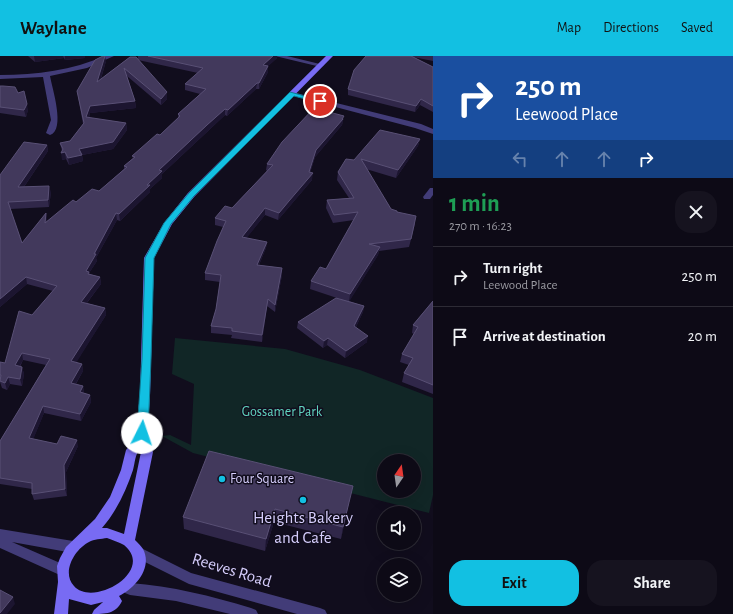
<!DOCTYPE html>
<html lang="en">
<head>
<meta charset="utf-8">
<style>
	:root { --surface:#0d0a16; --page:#16131f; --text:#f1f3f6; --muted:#9a9aa1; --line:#2d2b35; --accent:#12c0e2 }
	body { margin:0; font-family:"Alegreya Sans",sans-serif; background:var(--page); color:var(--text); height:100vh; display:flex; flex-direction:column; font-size:15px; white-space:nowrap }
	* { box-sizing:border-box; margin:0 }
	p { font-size:13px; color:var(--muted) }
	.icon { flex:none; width:22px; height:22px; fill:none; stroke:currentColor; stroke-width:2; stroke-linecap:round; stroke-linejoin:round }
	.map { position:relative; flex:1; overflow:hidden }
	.side { display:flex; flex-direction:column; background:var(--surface); width:300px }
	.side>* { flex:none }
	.hud { background:#1a4fa0; color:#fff; overflow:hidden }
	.needle { width:26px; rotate:13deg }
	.controls { position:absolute; left:377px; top:398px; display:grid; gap:8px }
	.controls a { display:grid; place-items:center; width:44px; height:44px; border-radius:50%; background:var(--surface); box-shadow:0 4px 16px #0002,0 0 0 1px var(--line); font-size:20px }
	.pin { position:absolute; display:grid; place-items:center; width:34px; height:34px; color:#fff; margin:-17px; border:2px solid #fff; border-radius:50%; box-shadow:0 1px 4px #0007 }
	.me { position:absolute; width:44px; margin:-22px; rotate:4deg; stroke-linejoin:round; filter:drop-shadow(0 0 3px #0008) }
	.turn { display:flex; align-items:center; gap:14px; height:84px; padding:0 16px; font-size:18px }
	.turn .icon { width:52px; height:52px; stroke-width:2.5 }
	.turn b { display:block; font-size:28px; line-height:34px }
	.lanes { display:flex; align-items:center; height:38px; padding:0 16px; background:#0003; justify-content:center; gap:20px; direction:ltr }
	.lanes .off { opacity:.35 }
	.round { display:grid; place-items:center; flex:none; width:42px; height:42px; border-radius:16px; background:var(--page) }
	.headline { display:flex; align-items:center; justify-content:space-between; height:68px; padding:0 16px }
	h1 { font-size:24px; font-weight:700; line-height:30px; color:#1e9e55 }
	.action { display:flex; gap:8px; margin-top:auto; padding:8px 16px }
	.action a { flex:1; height:46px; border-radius:16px; background:var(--accent); color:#111; font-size:16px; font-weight:700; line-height:46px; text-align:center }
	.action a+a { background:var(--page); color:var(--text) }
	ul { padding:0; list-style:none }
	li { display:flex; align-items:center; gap:12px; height:60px; padding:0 16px; border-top:1px solid var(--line) }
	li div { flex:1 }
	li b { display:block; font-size:15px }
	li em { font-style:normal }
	header { display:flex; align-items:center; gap:24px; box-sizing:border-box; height:56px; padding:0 20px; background:var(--accent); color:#111 }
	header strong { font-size:19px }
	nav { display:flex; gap:22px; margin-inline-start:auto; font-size:14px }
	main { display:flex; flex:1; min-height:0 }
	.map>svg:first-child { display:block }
	.green { fill:#112626; fill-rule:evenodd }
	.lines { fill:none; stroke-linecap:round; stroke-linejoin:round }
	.minor { fill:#423c78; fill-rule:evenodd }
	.tertiary { fill:#423c78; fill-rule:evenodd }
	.secondary { fill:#786bf3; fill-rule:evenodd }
	.wall { fill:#302749 }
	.shaded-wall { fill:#1c1530 }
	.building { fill:#42395c; stroke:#595075 }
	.route { fill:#12c0e2; stroke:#0c7d93 }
	.poi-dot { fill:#12c0e2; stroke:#110d1d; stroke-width:1.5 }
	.labels { text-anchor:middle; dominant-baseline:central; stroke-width:3; stroke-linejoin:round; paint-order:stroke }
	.park-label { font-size:14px; fill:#60d4bf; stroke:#110d1d }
	.poi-label { font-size:14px; fill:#d5cdfb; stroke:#110d1d; text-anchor:start }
	.near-poi-label { font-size:17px; fill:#d5cdfb; stroke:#110d1d }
	.near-street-label { font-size:17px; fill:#d5cdfb; stroke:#110d1d }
</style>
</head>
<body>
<header>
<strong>Waylane</strong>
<nav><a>Map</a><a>Directions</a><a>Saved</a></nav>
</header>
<main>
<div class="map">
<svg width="433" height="558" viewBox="0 0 433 558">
	<rect width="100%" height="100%" fill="#110d1d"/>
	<path class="green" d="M175,282L285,293L360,314L433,342V439L429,457L193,397L162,380L170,379L191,389L194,328L172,318ZM384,405H414V435H384Z"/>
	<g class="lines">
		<g class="minor">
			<path d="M105,0H114L87,12L50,20C52,32 66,74 50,79L46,77L51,64L43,21L0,23V19C37,19 72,14 105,0Z"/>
			<polygon points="275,0 287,0 324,9 321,11"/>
			<polygon points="292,36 421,68 433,73 433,78 415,72 290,39 289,38"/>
			<polygon points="430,132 433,132 433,139 430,143 424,143 423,141"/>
			<polygon points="137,490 191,517 320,552 325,554 327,558 297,558 189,528 133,500 131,496 133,492"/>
			<path d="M130,527C172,530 211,540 251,552L256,554L258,558H230L176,545L130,539L125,537L123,533L125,529Z"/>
		</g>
		<polygon class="tertiary" points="0,473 73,485 77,487 79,491 77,495 73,497 12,486 67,510 68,514 67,518 62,520 0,492"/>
		<path class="secondary" d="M326,0H333L194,141L172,168L154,202L150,339L147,384L153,396L135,484C138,487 141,490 143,493C153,512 135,532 119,540L122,545C116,558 105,558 92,558L94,554L103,546L91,549L69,543L68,558H54L58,526L57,510L60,502L66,491L95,463L110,441L121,414L126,394L135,383L140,339L144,202L164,167L188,137ZM140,393L141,396L124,478L107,472H102C116,456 126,435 133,414C135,407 135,398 140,393ZM107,482C112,484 119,486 124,489C156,515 93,552 74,530C61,516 75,493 89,486C94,483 101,483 107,482Z"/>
	</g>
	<g class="wall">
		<polygon points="28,0 85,0 85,2 65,4 64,2 35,6"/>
		<polygon points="138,0 277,0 277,2 268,10 268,16 259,33 256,33 227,60 225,59 207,76 162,118 162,122 150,133 150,136 120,165 117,164 96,202 97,205 89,217 90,218 100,221 101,228 87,247 105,252 106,259 76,306 82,308 83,315 76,328 83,330 84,337 90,339 91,346 81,365 44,357 33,383 57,388 78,390 66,416 67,440 34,444 32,438 32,433 0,428 0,385 46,309 23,304 20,311 22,311 24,318 22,330 10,328 7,334 2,332 0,326 0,306 5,307 32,259 53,235 27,228 0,251 0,119 47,89 48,95 24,131 51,136 49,151 10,153 22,187 46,157 47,165 76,146 99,135 124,113 124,110 133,102 132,100 160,79 178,62 178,58 200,38 185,34 185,28 198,17 138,4"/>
		<polygon points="366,0 433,0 433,5 413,1 433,11 433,56 420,49 415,56 348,39 348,33"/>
		<polygon points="130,1 167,43 161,49 127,20 135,45 136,52 90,57 89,62 126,67 127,74 113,93 82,99 83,105 69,109 66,103 62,104 62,95 60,87 70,85 83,68 77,35 106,5 101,23"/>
		<polygon points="0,30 18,37 28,54 26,61 0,57"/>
		<polygon points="344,60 342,69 315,101 310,117 312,124 278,164 265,159 246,182 267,186 266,192 259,209 282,212 282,219 275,256 267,250 262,286 231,282 232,279 211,277 211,270 216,253 220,226 205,224 205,217 223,171 215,169 215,162 232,152 267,115 266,114 267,108"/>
		<polygon points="420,83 418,90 396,122 366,113 391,153 397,156 415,168 409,191 379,195 378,199 349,245 364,250 363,256 356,271 367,286 345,302 327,289 323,292 297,272 298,266 340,243 310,233 311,225 326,213 354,164 333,167 326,152 327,144 349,142 337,124 338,116 354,104"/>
		<polygon points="433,245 433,338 402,326 404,317 409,309 400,306 402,298 414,278 412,277 413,269"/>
		<polygon points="350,442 341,483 274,466 265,495 184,473 183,461"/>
	</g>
	<g class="shaded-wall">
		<polygon points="34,0 63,0 64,2 35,6"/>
		<polygon points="65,0 85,0 85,2 65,4"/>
		<polygon points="105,0 106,5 98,32 97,26"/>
		<polygon points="273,0 277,0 277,2 263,15 263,9"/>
		<polygon points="268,10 268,16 259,33 259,27"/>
		<polygon points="257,27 256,33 227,60 228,54"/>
		<polygon points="167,36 167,43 161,49 161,43"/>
		<polygon points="421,43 420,49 415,56 416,50"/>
		<polygon points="135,45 136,52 90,57 87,68 86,61 90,50"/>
		<polygon points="27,48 28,54 26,61 24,54"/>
		<polygon points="225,53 225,59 207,76 162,118 162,122 150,133 150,136 120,165 119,158 147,129 159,114 207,69"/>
		<polygon points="344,60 342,69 315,101 308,122 313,117 312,124 278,164 279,157 309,116 316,94"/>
		<polygon points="126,67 127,74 113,93 82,99 83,105 69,109 68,102 79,93"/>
		<polygon points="420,83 418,90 396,122 398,114"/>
		<polygon points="47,89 48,95 19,138 18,131"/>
		<polygon points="65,96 66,103 62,104 61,97"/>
		<polygon points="49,130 51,136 49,151 48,144"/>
		<polygon points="265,152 265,159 242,188 242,181"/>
		<polygon points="46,157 47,163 46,174 45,167"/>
		<polygon points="116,157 117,164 96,202 97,205 89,217 90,223 86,215"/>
		<polygon points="267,186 266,192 256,216 257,209"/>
		<polygon points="380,191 378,199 349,246 350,238"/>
		<polygon points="282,212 282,219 275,256 275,249"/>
		<polygon points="26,221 27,228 0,251 0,243"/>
		<polygon points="100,221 101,228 82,253 81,246"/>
		<polygon points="268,243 267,250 262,286 262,279"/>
		<polygon points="364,250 363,256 353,277 354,270"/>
		<polygon points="105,252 106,259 73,312 71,305"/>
		<polygon points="368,280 367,286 345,302 346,295"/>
		<polygon points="328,282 327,289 323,292 324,285"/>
		<polygon points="22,297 23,304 16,316 15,309"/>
		<polygon points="82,308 83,315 72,334 71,327"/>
		<polygon points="22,311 24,318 22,330 20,323"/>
		<polygon points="8,321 10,328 7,334 5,327"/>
		<polygon points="83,330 84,337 81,343 80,336"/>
		<polygon points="90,339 91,346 81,365 80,358"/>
		<polygon points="43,350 44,357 31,389 29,382"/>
		<polygon points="77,384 78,390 66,416 67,440 65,433 64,409"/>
		<polygon points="353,430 350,442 341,483 343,471"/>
		<polygon points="275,453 274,466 265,495 266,483"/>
		<polygon points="13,541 15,548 7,558 0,558 0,557"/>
	</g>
	<g class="building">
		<polygon points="103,0 105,0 97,26 130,1 136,1 167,36 161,43 124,12 135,45 90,50 86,61 126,67 113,86 79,93 82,99 68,102 65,96 61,97 63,93 60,87 70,85 84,67 77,35 95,4"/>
		<polygon points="148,0 273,0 263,9 268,10 259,27 257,27 228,54 225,53 207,69 159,114 162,115 147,129 150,129 119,158 116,157 94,198 96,198 86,215 89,216 88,218 100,221 81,246 105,252 71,305 82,308 71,327 83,330 80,336 90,339 80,358 43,350 29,382 57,388 61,380 77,384 64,409 65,433 32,438 32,427 0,422 0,385 50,303 22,297 15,309 22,311 20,323 8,321 5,327 0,325 1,319 0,319 0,306 5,307 19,255 32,259 57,230 26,221 0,243 0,119 24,86 47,89 18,131 49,130 48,144 8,146 22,187 46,157 45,167 73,144 76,146 92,133 99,135 127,111 124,110 135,101 132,100 157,78 160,79 180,60 178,58 206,33 185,28 203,12"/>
		<polygon points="366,0 411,0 433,11 433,50 421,43 416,50 348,33 354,14"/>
		<polygon points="0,30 3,30 15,31 18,37 24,35 27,48 24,54 0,51"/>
		<polygon points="314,52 344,60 342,63 343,63 316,94 309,116 313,117 289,145 279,157 265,152 242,181 267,186 257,209 282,212 275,249 268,243 262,279 232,275 232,272 211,270 216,253 221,219 205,217 217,185 226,165 215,162 225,150 232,152 273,109 267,108 282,86"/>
		<polygon points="380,74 420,83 398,114 361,103 391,153 397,155 397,156 416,160 411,183 369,188 380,191 350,238 311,225 320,211 326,213 358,156 334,159 327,144 354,142 338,116 346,103 354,104"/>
		<polygon points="336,242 364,250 354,270 368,280 346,295 328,282 324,285 298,266"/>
		<polygon points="433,245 433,329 404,317 413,302 402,298 418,271 413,269"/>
		<polygon points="209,395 353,430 343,471 275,453 266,483 183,461"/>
		<polygon points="0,534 13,541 0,557"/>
	</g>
	<polygon class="route" points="290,36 323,45 320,47 294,40 194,140 171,168 154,202 151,303 148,377 146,380 139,380 137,377 142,303 145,202 164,167 189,137"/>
	<g class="poi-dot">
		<circle cx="222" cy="423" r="4"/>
		<circle cx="303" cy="444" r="4"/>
	</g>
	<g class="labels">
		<g class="park-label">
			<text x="282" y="356">Gossamer Park</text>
		</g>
		<g class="poi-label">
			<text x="230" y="423">Four Square</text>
		</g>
		<g class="near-poi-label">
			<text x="303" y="461">Heights Bakery<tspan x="303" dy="20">and Cafe</tspan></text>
		</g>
		<g class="near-street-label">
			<text transform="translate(232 514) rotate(17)">Reeves Road</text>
		</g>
	</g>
</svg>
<div class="controls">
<a><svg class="needle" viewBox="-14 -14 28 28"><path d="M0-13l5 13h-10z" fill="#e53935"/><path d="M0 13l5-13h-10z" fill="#9a9aa1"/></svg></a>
<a><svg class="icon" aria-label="sound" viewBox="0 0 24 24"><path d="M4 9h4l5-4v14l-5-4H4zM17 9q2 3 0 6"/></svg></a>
<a><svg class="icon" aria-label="layers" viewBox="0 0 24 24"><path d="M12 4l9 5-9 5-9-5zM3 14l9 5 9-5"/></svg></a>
</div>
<div class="pin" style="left:320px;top:45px;background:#d93025"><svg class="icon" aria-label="arrive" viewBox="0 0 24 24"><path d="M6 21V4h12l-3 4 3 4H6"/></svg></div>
<svg class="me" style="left:142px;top:377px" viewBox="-20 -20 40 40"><circle r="19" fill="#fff"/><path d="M0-13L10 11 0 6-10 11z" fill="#12c0e2"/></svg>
</div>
<section class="side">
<div class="hud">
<div class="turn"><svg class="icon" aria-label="right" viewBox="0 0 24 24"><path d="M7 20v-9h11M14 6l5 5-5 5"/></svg><div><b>250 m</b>Leewood Place</div></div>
<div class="lanes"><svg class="icon off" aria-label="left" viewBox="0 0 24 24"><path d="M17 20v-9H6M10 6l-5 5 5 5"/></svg><svg class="icon off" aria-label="ahead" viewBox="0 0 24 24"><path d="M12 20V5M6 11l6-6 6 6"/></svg><svg class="icon off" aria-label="ahead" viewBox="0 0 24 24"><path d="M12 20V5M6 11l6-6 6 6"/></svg><svg class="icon" aria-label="right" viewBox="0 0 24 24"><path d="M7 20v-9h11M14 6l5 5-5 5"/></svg></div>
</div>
<div class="headline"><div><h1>1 min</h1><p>270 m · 16:23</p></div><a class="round"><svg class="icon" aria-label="close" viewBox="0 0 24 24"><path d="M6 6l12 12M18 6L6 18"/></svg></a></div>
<ul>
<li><svg class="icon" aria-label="right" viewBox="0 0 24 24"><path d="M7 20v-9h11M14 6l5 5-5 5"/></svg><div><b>Turn right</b><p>Leewood Place</p></div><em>250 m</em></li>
<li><svg class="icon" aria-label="arrive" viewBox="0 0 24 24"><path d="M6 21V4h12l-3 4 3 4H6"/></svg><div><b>Arrive at destination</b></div><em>20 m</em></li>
</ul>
<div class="action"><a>Exit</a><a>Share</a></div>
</section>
</main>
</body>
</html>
